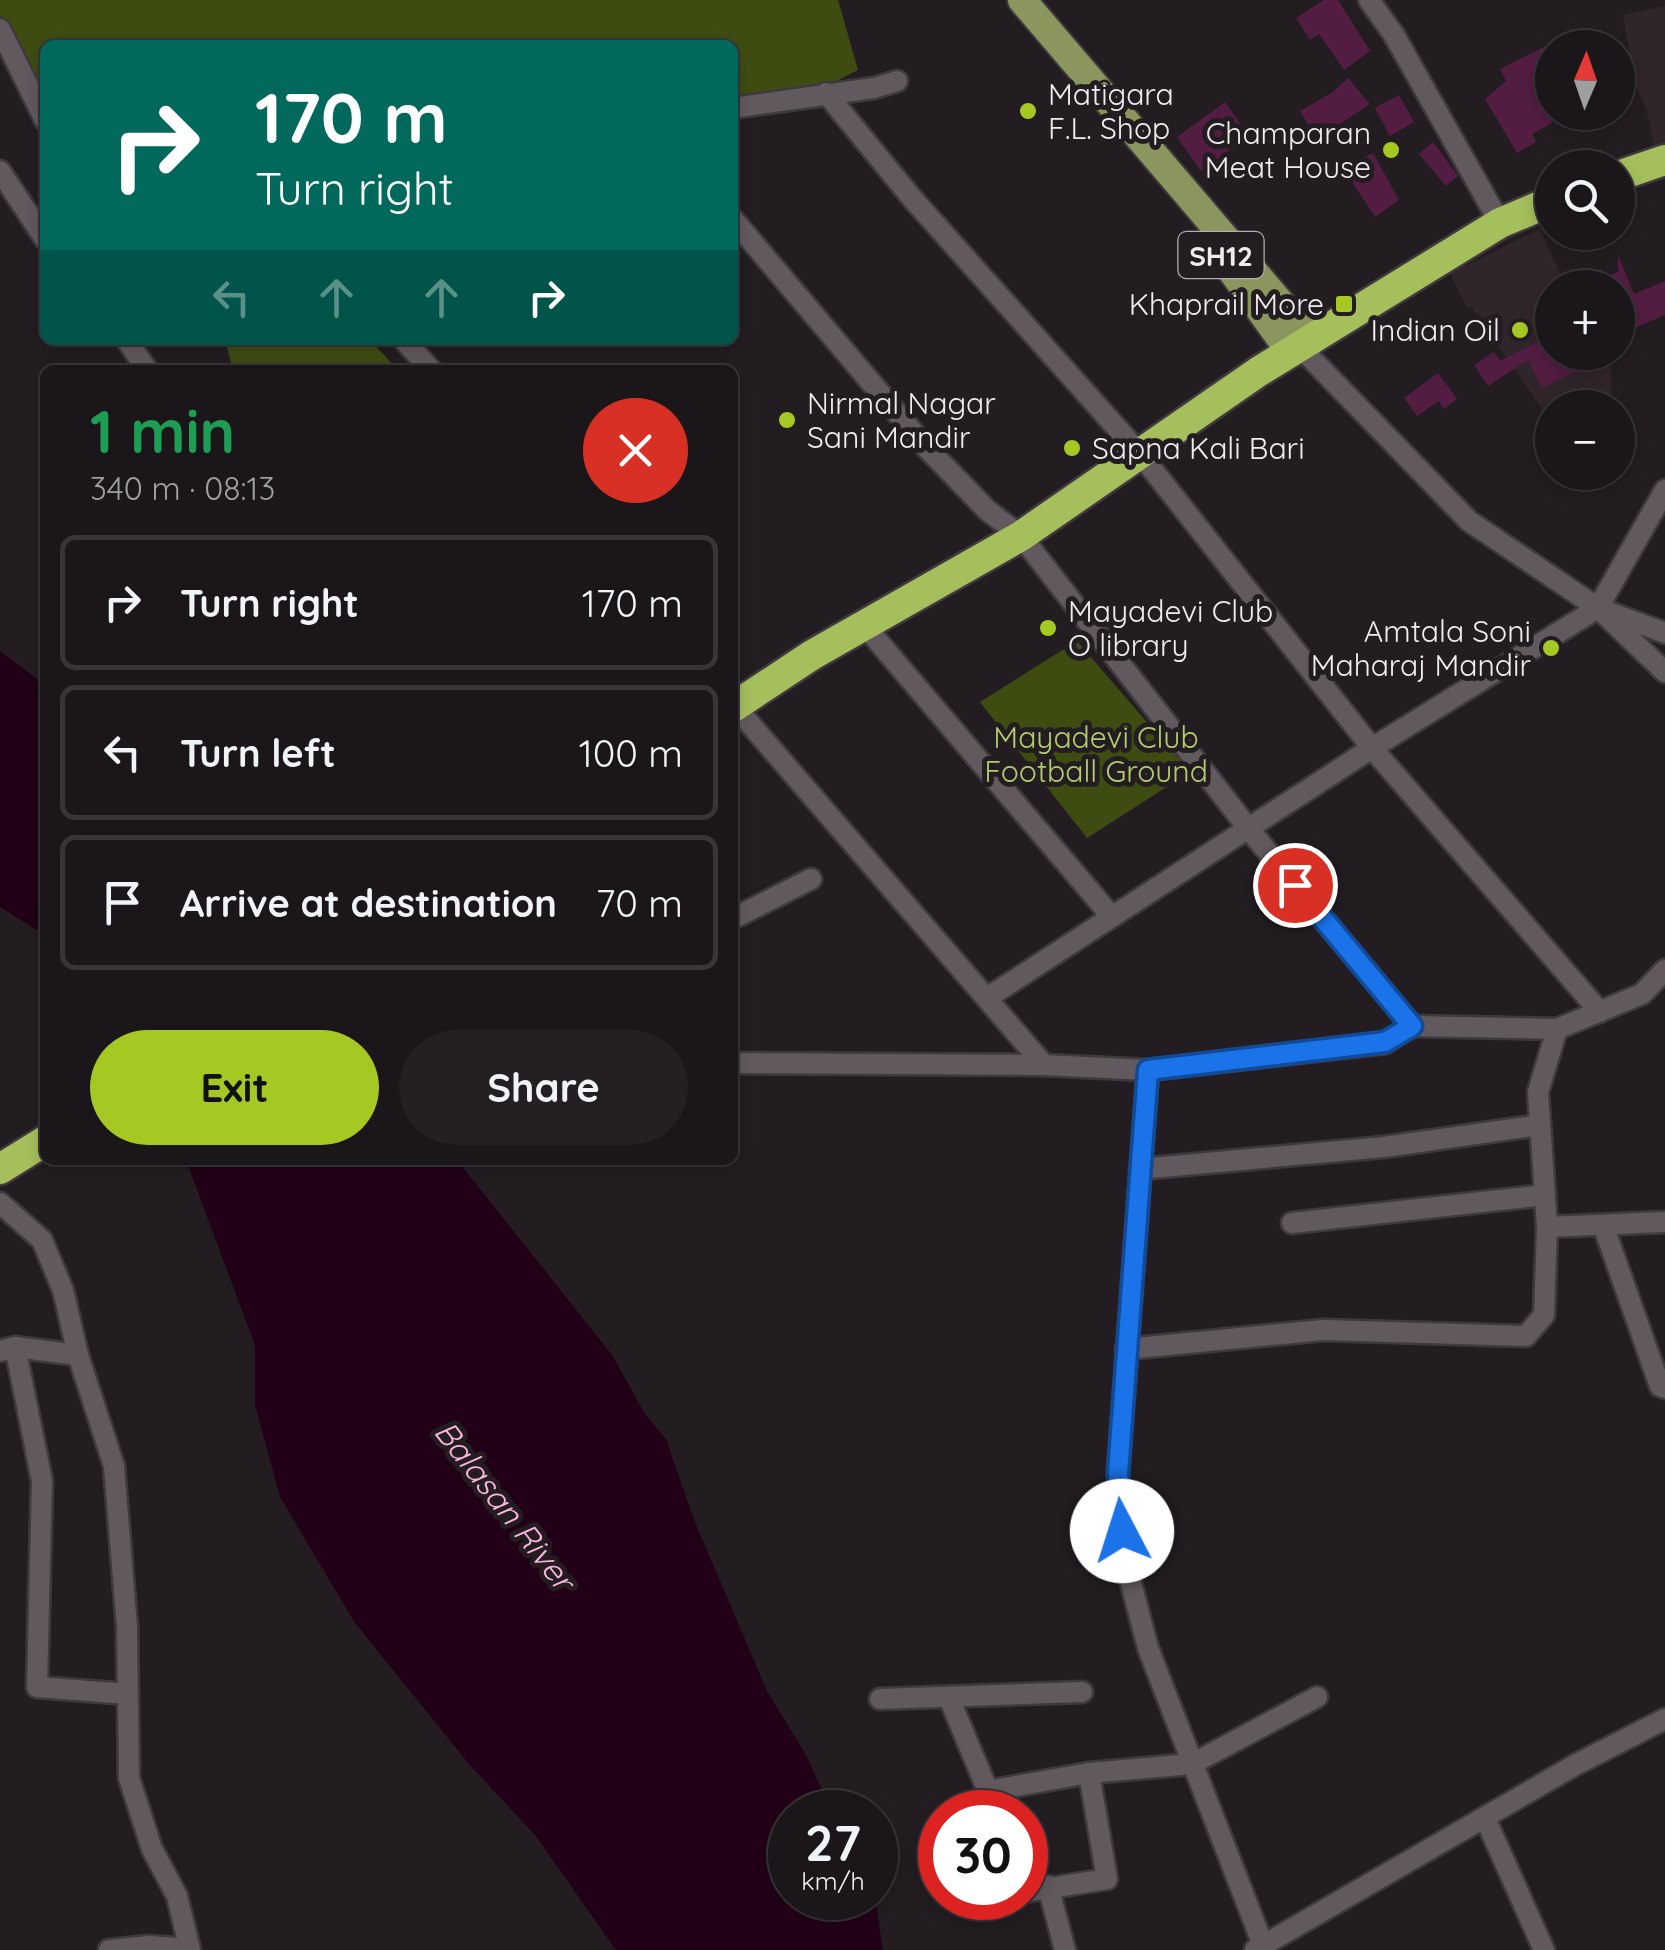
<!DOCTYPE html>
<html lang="en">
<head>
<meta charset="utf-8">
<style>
	:root { --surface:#1a1619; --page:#231f22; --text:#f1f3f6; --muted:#9f9fa2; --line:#383538; --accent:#a5c823 }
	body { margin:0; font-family:Quicksand,sans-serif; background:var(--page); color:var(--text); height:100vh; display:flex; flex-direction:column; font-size:38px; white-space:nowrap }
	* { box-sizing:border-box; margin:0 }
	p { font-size:32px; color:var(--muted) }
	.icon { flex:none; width:55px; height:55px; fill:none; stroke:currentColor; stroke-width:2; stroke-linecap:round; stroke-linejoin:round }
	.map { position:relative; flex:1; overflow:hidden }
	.drawer { position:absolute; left:40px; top:365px; width:698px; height:800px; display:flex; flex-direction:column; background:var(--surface); border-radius:15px; box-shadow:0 5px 15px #0003,0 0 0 2px var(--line) }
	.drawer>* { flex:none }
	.banner { position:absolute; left:40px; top:40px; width:698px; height:305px; border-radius:15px; box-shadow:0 5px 15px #0003,0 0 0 2px var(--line); background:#00695c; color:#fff; overflow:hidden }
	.needle { width:65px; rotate:2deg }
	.controls { position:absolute; left:1535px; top:30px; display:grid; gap:20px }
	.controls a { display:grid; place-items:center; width:100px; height:100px; border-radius:50%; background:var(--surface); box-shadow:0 5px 15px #0003,0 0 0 2px var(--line); font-size:50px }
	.speed { position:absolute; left:768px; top:1790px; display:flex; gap:20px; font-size:50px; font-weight:700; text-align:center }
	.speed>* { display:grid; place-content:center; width:130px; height:130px; border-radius:50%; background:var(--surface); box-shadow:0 5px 15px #0003,0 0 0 2px var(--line); line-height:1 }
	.speed small { font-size:25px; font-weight:400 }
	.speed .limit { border:15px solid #d22; background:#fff; color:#111 }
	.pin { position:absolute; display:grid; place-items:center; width:85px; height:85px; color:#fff; margin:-42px; border:5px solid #fff; border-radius:50%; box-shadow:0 2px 10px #0007 }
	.me { position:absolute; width:110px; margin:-55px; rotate:355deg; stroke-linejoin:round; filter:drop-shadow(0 0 8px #0008) }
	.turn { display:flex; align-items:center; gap:35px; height:210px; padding:0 50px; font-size:45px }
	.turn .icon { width:130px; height:130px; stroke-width:2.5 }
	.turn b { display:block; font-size:70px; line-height:85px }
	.lanes { display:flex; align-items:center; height:95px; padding:0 50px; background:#0003; justify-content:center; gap:50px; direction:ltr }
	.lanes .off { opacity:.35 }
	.round { display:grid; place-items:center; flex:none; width:105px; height:105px; border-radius:52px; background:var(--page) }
	.headline { display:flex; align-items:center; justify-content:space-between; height:170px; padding:0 50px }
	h1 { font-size:60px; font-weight:800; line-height:75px; color:#1e9e55 }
	.cta { display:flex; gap:20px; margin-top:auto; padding:20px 50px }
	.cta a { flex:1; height:115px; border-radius:60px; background:var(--accent); color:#111; font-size:40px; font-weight:800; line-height:115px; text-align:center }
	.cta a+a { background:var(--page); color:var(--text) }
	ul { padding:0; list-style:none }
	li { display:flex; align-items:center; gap:30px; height:135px; margin:0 20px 15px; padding:0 30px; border:5px solid var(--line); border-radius:15px }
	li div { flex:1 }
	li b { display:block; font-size:38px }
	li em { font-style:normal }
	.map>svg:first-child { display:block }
	.built { fill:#31252c }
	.green { fill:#3e4c12 }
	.water { fill:#220018 }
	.building { fill:#521d41 }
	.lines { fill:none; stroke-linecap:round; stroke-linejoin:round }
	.minor-casing { stroke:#3e393c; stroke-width:25 }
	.major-casing { stroke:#3e393c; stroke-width:32 }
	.highway-casing { stroke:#3e393c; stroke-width:35 }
	.minor { stroke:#61595e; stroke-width:20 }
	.major { stroke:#8a965d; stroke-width:28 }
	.highway { stroke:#a5bf5d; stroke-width:30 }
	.route-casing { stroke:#114b97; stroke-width:25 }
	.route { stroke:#1a73e8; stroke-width:18 }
	.poi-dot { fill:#a5c823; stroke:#231d21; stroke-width:4 }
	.labels { text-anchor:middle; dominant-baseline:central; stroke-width:10; stroke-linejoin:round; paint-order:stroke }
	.shield { fill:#231d21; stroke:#b2aeb0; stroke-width:2.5 }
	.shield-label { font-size:28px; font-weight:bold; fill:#f0ecee }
	.poi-label { font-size:30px; fill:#f0ecee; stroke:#231d21; text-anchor:start }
	.park-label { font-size:30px; fill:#b2cc6e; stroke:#231d21 }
	.water-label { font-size:32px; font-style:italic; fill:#fbb4e0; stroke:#231d21 }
</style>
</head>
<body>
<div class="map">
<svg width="1665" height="1950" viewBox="0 0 1665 1950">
	<rect width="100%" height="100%" fill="#231d21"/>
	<g class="built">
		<polygon points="1665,6 1665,150 1655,153 1647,111 1635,84 1623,15"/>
		<polygon points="1540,229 1566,287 1552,288 1552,352 1601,353 1611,370 1611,398 1582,403 1572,392 1545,413 1471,307 1467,308 1450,273"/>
	</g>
	<g class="green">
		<polygon points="0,0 838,0 858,70 827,86 733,104 732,45 45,45 45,114 0,17"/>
		<polygon points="225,340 370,340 398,370 233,370"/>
		<polygon points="1077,641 1190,772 1087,838 980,702"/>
	</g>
	<g class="water">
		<polygon points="0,651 45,685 45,935 0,907"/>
		<polygon points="186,1160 457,1160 612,1355 645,1414 666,1439 694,1520 767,1691 806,1755 832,1812 790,1812 790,1898 875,1898 883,1950 616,1950 535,1835 469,1764 355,1623 280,1497 255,1405 255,1345"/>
	</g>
	<g class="building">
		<polygon points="1324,0 1338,0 1370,51 1344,70 1319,34 1310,40 1296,18"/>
		<polygon points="1552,43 1552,123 1532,134 1536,142 1517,153 1485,99 1506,81 1500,69"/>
		<polygon points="1348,78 1370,104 1317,139 1300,111 1333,92"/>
		<polygon points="1399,95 1414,122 1390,136 1375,108"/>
		<polygon points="1225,102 1249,136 1201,171 1177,137"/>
		<polygon points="1433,142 1458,176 1446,186 1419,154"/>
		<polygon points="1373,153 1399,200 1375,217 1344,169"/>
		<polygon points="1618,255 1634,294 1665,281 1665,315 1632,329 1618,288 1610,288 1605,277 1618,272"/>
		<polygon points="1552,335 1552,352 1572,352 1580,369 1542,388 1528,360 1488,386 1474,365 1494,352 1500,361"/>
		<polygon points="1438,373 1457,399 1444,409 1439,401 1417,416 1404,398"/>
	</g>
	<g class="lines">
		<g class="minor-casing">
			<g id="minor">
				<polyline points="1369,0 1394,35 1500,223"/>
				<polyline points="0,29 45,120"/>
				<polyline points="826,93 911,197 1141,455 1372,748 1600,1012"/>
				<polyline points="732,108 874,88 897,81"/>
				<polyline points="0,171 45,239"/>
				<polyline points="732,218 924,445 987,510 1021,536 1248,828 1412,1026"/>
				<polyline points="127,340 147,370"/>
				<polyline points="404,340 431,370"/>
				<polyline points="1300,347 1469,521 1598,608 1665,672"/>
				<polyline points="1606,611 1665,633"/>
				<polyline points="865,626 1112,917"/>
				<polyline points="732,703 1044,1065"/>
				<polyline points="732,919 811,879"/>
				<polyline points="987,998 1372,748 1598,608 1665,490"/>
				<polyline points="732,1063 1044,1065 1148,1070 1385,1043 1412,1026 1557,1029 1642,994 1665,970"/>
				<polyline points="1148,1070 1118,1473 1125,1560 1148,1648 1265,1950"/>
				<polyline points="1140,1169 1384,1147 1540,1125"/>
				<polyline points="0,1203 42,1240 63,1290 78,1355 114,1466 127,1627 129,1778 152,1849 177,1896 190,1950"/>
				<polyline points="1292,1223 1545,1195"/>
				<polyline points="1603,1225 1660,1386 1665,1388"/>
				<polyline points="1547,1227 1665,1222"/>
				<polyline points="15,1347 42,1481 37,1687 128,1694"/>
				<polyline points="1126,1349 1323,1330 1526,1336 1544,1315 1547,1227 1538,1092 1557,1029"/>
				<polyline points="0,1351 15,1347 78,1355"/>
				<polyline points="949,1698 988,1791 1089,1773 1192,1764 1317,1697"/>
				<polyline points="880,1699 1082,1692"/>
				<polyline points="1485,1818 1544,1950"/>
				<polyline points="1048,1886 1065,1950"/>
				<polyline points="1025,1892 1107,1879 1089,1773"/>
				<polyline points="981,1904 1004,1898"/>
				<polyline points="109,1950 149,1946 189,1949"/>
				<polyline points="1255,1950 1575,1765 1665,1719"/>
			</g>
		</g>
		<g class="major-casing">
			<g id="major">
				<polyline points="1022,0 1312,340"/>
				<polyline points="1222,257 1291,353"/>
			</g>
		</g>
		<g class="highway-casing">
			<g id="highway">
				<polyline points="1618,176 1665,160"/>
				<polyline points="732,708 812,655 1021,536 1258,372 1500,223 1552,201"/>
				<polyline points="0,1169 45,1141"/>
			</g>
		</g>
		<use href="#minor" class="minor"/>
		<use href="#major" class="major"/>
		<use href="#highway" class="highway"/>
	</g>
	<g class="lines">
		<g class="route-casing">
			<polyline id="route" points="1122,1531 1118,1473 1148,1070 1385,1042 1412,1026 1295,885"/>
		</g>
		<use href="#route" class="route"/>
	</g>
	<g class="poi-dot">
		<circle cx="1028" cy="111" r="10"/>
		<circle cx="1391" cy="150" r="10"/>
		<rect x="1334" y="294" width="20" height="20" rx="5"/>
		<circle cx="1520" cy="330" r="10"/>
		<circle cx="787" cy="420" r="10"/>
		<circle cx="1072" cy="448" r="10"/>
		<circle cx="1048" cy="628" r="10"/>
		<circle cx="1551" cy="648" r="10"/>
	</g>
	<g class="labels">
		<rect class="shield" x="1178.5" y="232" width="85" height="46" rx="8"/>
		<g class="shield-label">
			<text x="1221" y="255">SH12</text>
		</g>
		<g class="poi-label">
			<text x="1048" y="94">Matigara<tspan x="1048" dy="34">F.L. Shop</tspan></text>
			<text x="1371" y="133" text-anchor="end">Champaran<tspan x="1371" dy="34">Meat House</tspan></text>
			<text x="1324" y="304" text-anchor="end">Khaprail More</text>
			<text x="1500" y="330" text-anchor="end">Indian Oil</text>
			<text x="807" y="403">Nirmal Nagar<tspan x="807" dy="34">Sani Mandir</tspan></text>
			<text x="1092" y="448">Sapna Kali Bari</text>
			<text x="1068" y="611">Mayadevi Club<tspan x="1068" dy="34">O library</tspan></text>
			<text x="1531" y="631" text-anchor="end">Amtala Soni<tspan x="1531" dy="34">Maharaj Mandir</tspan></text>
		</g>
		<g class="park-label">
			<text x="1096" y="737">Mayadevi Club<tspan x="1096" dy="34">Football Ground</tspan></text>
		</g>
		<g class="water-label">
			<text transform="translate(505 1505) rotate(52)">Balasan River</text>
		</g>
	</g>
</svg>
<div class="controls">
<a><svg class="needle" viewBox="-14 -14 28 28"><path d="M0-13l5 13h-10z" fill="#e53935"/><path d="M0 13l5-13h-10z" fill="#9f9fa2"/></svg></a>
<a><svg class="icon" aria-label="search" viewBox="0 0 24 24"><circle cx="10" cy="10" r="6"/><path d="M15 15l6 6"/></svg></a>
<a>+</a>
<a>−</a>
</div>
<div class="speed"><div>27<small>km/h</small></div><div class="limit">30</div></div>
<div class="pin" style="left:1295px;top:885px;background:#d93025"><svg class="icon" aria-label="arrive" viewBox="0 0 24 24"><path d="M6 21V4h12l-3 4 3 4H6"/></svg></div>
<svg class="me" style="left:1122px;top:1531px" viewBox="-20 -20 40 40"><circle r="19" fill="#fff"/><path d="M0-13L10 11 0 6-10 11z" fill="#1a73e8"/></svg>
<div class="banner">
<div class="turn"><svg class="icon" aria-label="right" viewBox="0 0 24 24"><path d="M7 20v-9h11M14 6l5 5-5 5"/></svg><div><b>170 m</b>Turn right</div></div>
<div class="lanes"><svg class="icon off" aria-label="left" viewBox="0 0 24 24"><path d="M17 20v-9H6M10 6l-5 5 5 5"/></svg><svg class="icon off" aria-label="ahead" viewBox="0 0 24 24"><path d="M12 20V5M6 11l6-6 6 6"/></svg><svg class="icon off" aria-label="ahead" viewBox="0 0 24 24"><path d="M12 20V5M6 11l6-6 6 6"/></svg><svg class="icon" aria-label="right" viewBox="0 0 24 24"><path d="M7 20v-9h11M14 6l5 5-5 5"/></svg></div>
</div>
<section class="drawer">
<div class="headline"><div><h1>1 min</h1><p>340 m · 08:13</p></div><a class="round" style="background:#d93025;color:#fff"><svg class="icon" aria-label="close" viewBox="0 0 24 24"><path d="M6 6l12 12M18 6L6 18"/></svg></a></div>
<ul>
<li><svg class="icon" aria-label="right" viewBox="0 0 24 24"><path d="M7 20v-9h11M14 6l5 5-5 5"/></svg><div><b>Turn right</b></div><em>170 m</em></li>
<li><svg class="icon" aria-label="left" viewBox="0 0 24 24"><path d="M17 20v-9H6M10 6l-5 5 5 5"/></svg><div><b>Turn left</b></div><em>100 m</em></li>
<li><svg class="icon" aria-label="arrive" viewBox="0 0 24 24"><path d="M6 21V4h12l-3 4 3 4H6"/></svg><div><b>Arrive at destination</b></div><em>70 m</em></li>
</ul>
<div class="cta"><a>Exit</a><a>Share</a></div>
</section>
</div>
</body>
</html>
